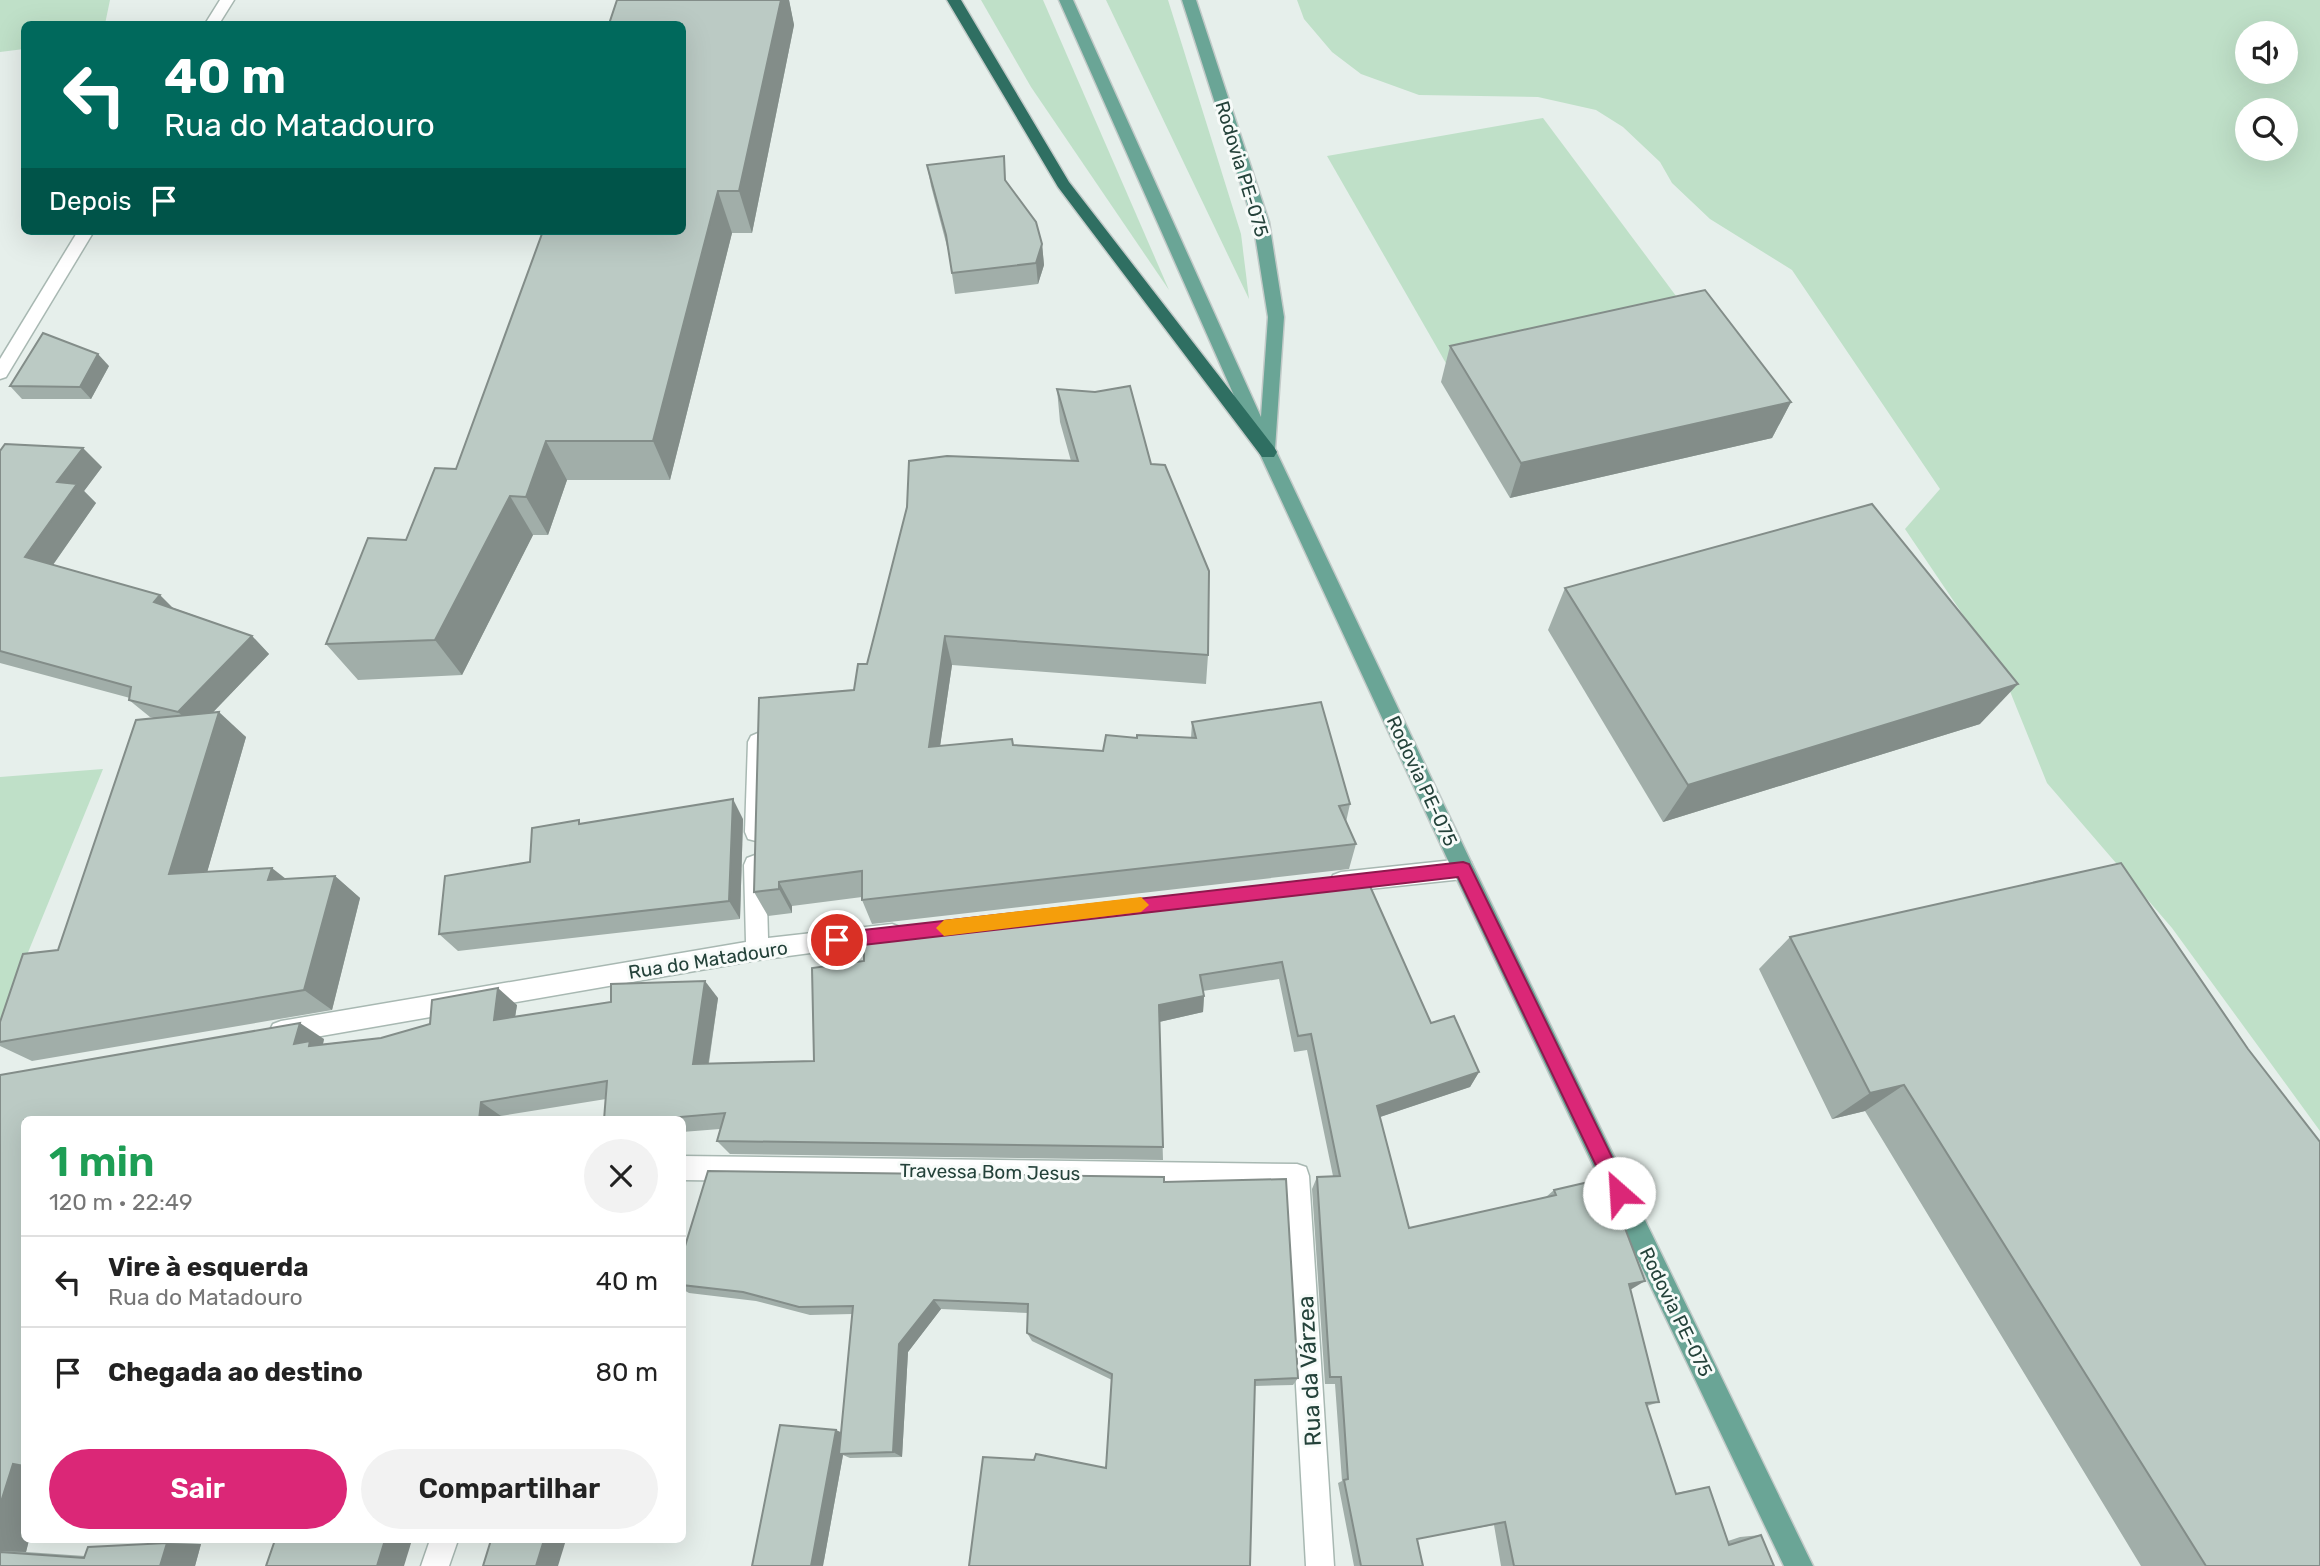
<!DOCTYPE html>
<html lang="pt">
<head>
<meta charset="utf-8">
<style>
	:root { --surface:#fff; --page:#f2f2f2; --text:#222; --muted:#767676; --line:#e0e0e0; --accent:#db2777 }
	body { margin:0; font-family:Rubik,sans-serif; background:var(--page); color:var(--text); height:100vh; display:flex; flex-direction:column; font-size:26px; white-space:nowrap }
	* { box-sizing:border-box; margin:0 }
	p { font-size:23px; color:var(--muted) }
	.icon { flex:none; width:38px; height:38px; fill:none; stroke:currentColor; stroke-width:2; stroke-linecap:round; stroke-linejoin:round }
	.map { position:relative; flex:1; overflow:hidden }
	.sheet { position:absolute; left:21px; top:1116px; width:665px; height:427px; display:flex; flex-direction:column; background:var(--surface); border-radius:10px; box-shadow:0 7px 28px #0002 }
	.sheet>* { flex:none }
	.hud { position:absolute; left:21px; top:21px; width:665px; height:214px; border-radius:10px; box-shadow:0 7px 28px #0002; background:#00695c; color:#fff; overflow:hidden }
	.fabs { position:absolute; left:2235px; top:21px; display:grid; gap:14px }
	.fabs a { display:grid; place-items:center; width:63px; height:63px; border-radius:50%; background:var(--surface); box-shadow:0 7px 28px #0002; font-size:35px }
	.pin { position:absolute; display:grid; place-items:center; width:60px; height:60px; color:#fff; margin:-30px; border:4px solid #fff; border-radius:50%; box-shadow:0 2px 7px #0007 }
	.me { position:absolute; width:77px; margin:-38px; rotate:334deg; stroke-linejoin:round; filter:drop-shadow(0 0 5px #0008) }
	.turn { display:flex; align-items:center; gap:24px; height:147px; padding:0 28px; font-size:32px }
	.turn .icon { width:91px; height:91px; stroke-width:2.5 }
	.turn b { display:block; font-size:49px; line-height:60px }
	.then { display:flex; align-items:center; height:66px; padding:0 28px; background:#0003; gap:14px; font-size:26px }
	.round { display:grid; place-items:center; flex:none; width:74px; height:74px; border-radius:37px; background:var(--page) }
	.headline { display:flex; align-items:center; justify-content:space-between; height:119px; padding:0 28px }
	h1 { font-size:42px; font-weight:600; line-height:52px; color:#1e9e55 }
	.action { display:flex; gap:14px; margin-top:auto; padding:14px 28px }
	.action a { flex:1; height:80px; border-radius:42px; background:var(--accent); color:#fff; font-size:28px; font-weight:600; line-height:80px; text-align:center }
	.action a+a { background:var(--page); color:var(--text) }
	ul { padding:0; list-style:none }
	li { display:flex; align-items:center; gap:21px; height:91px; padding:0 28px; border-top:2px solid var(--line) }
	li div { flex:1 }
	li b { display:block; font-size:26px }
	li em { font-style:normal }
	.map>svg:first-child { display:block }
	.green { fill:#bfe0c8; fill-rule:evenodd }
	.lines { fill:none; stroke-linecap:round; stroke-linejoin:round }
	.street-casing { stroke:#a8b8b2; stroke-width:3 }
	.primary-casing { stroke:#c2cac8; stroke-width:3 }
	.highway-casing { stroke:#c2cac8; stroke-width:3 }
	.street { fill:#fff; fill-rule:evenodd }
	.primary { fill:#6aa596; fill-rule:evenodd }
	.highway { fill:#2f6f62; fill-rule:evenodd }
	.wall { fill:#a1aea9 }
	.shaded-wall { fill:#838d89 }
	.building { fill:#bbcac4; stroke:#838d89; stroke-width:2 }
	.route { fill:#db2777; stroke:#8e194d; stroke-width:2 }
	.slow { fill:#f59e0b }
	.labels { text-anchor:middle; dominant-baseline:central; stroke-width:6; stroke-linejoin:round; paint-order:stroke }
	.street-label { font-size:19px; fill:#24423a; stroke:#f7fbf9 }
	.near-street-label { font-size:23px; fill:#24423a; stroke:#f7fbf9 }
</style>
</head>
<body>
<div class="map">
<svg width="2320" height="1566" viewBox="0 0 2320 1566">
	<rect width="100%" height="100%" fill="#e6efeb"/>
	<g class="green">
		<polygon points="0,0 110,0 105,24 24,24 24,49 0,52"/>
		<polygon points="981,0 1043,0 1169,290 1031,87"/>
		<polygon points="1106,0 1168,0 1241,234 1249,299"/>
		<path d="M1297,0H2320V1131L2172,928L2047,783L2003,674L1905,529L1940,489L1792,270L1710,219L1672,183L1660,162L1623,127L1596,110L1538,97L1419,95L1361,74L1332,52L1304,19ZM2247,33H2286V72H2247ZM2247,110H2286V149H2247Z"/>
		<polygon points="1543,118 1697,324 1455,379 1327,156"/>
		<polygon points="103,769 0,1021 0,777"/>
	</g>
	<g class="lines">
		<g class="street-casing">
			<g id="street">
				<polygon points="220,0 234,0 219,24 205,24"/>
				<polygon points="78,231 94,231 6,377 0,379 0,359"/>
				<polygon points="758,733 765,736 768,742 767,832 764,839 756,841 748,839 745,832 748,742 751,736"/>
				<polygon points="755,855 763,858 766,865 768,938 892,924 900,927 903,934 900,941 758,960 281,1043 273,1040 269,1032 273,1024 281,1021 746,942 744,865 747,858"/>
				<polygon points="1463,859 1471,862 1474,869 1471,876 1463,879 1341,892 1333,889 1330,882 1333,875 1341,872"/>
				<polygon points="682,1156 1297,1164 1306,1167 1309,1176 1334,1566 1306,1566 1285,1188 682,1180"/>
				<polygon points="430,1540 458,1540 449,1566 421,1566"/>
			</g>
		</g>
		<g class="primary-casing">
			<polygon id="primary" points="1059,0 1073,0 1261,417 1268,317 1253,222 1182,0 1196,0 1269,222 1284,317 1275,449 1471,862 1813,1566 1784,1566 1452,869 1259,452"/>
		</g>
		<g class="highway-casing">
			<polygon id="highway" points="947,0 961,0 1069,182 1274,447 1277,452 1274,457 1262,457 1058,187"/>
		</g>
		<use href="#street" class="street"/>
		<use href="#primary" class="primary"/>
		<use href="#highway" class="highway"/>
	</g>
	<g class="wall">
		<polygon points="617,0 789,0 794,25 752,233 732,233 670,480 567,480 548,535 533,535 462,675 358,680 326,644 406,540 456,469 682,231"/>
		<polygon points="927,165 1006,182 1042,244 1044,265 1038,284 955,294 949,254 931,186"/>
		<polygon points="1450,346 1791,402 1772,438 1510,498 1441,382"/>
		<polygon points="109,366 91,399 22,399 10,386"/>
		<polygon points="1057,389 1151,464 1208,655 1206,684 952,665 940,746 1013,745 1103,751 1137,738 1191,738 1192,722 1350,804 1346,822 1356,844 1349,869 872,924 862,900 862,897 792,906 792,913 768,916 754,892 867,664 1071,461 1060,422"/>
		<polygon points="0,451 102,467 84,491 96,503 53,565 252,636 269,654 213,712 246,737 207,872 286,879 335,876 360,898 332,1010 32,1061 0,1046 0,1022 58,950 154,718 150,717 129,700 130,698 0,663"/>
		<polygon points="1565,588 1980,724 1663,822 1548,630"/>
		<polygon points="743,819 740,919 458,951 439,934 530,862 582,823"/>
		<polygon points="1365,875 1431,1023 1479,1072 1470,1087 1380,1117 1409,1228 1546,1197 1554,1190 1630,1289 1659,1402 1647,1406 1676,1493 1709,1487 1728,1541 1740,1537 1761,1535 1774,1566 1501,1566 1494,1525 1417,1539 1423,1566 1354,1566 1338,1483 1342,1481 1335,1384 1325,1384 1312,1189 1317,1177 1333,1176 1307,1050 1294,1052 1279,979 1203,991 1204,996 1203,1012 1159,1022 1163,1160 730,1154 717,1141 720,1129 682,1132 682,1120 604,1120 606,1099 501,1116 501,1120 24,1120 24,1540 29,1540 26,1552 85,1556 167,1543 201,1544 195,1566 0,1566 0,1075 324,1039 323,1044 381,1038 517,1005 515,1017 718,998 709,1063 814,1061 864,961"/>
		<polygon points="1790,937 2248,1049 2320,1566 2141,1566 1865,1111 1832,1119 1759,969"/>
		<polygon points="1164,1182 1298,1378 1293,1385 1254,1386 1106,1468 1112,1380 1032,1341 1027,1333 1028,1313 941,1309 908,1352 902,1457 850,1458 843,1455 823,1566 836,1430 841,1433 852,1314 810,1315 756,1301 689,1293 682,1289 682,1256"/>
	</g>
	<g class="shaded-wall">
		<polygon points="781,0 789,0 794,25 752,233 739,191"/>
		<polygon points="718,191 732,233 670,480 653,441"/>
		<polygon points="1042,244 1044,265 1038,284 1036,263"/>
		<polygon points="98,354 109,366 91,399 80,387"/>
		<polygon points="1791,402 1772,438 1510,498 1521,463"/>
		<polygon points="546,441 567,480 548,535 526,497"/>
		<polygon points="83,448 102,467 84,491 96,503 45,576 25,557 57,482"/>
		<polygon points="510,496 533,535 462,675 435,640"/>
		<polygon points="160,595 179,614 154,602"/>
		<polygon points="252,636 269,654 197,729 178,712"/>
		<polygon points="945,636 952,665 936,774 929,747"/>
		<polygon points="2018,684 1980,724 1663,822 1688,785"/>
		<polygon points="219,712 246,737 200,897 169,874"/>
		<polygon points="733,799 743,819 740,919 729,901"/>
		<polygon points="272,868 300,890 268,880"/>
		<polygon points="335,876 360,898 332,1010 304,990"/>
		<polygon points="779,882 792,906 792,913 779,889"/>
		<polygon points="705,981 718,998 706,1079 693,1064"/>
		<polygon points="498,988 517,1005 512,1036 494,1020"/>
		<polygon points="1204,996 1203,1012 1159,1022 1159,1005"/>
		<polygon points="300,1023 324,1039 322,1048 294,1044"/>
		<polygon points="1479,1072 1470,1087 1371,1120 1377,1106"/>
		<polygon points="1904,1085 1865,1111 1832,1119 1870,1093"/>
		<polygon points="481,1102 501,1116 501,1120 479,1120"/>
		<polygon points="1645,1281 1630,1290 1629,1284"/>
		<polygon points="934,1300 941,1309 908,1352 902,1457 893,1452 899,1344"/>
		<polygon points="836,1430 847,1435 839,1454 843,1455 823,1566 811,1566"/>
		<polygon points="13,1464 24,1466 24,1540 29,1540 26,1552 0,1551 0,1505"/>
		<polygon points="385,1540 412,1540 404,1566 377,1566"/>
		<polygon points="544,1540 566,1540 558,1566 536,1566"/>
		<polygon points="167,1543 201,1544 195,1566 160,1566"/>
	</g>
	<g class="building">
		<polygon points="617,0 781,0 739,191 718,191 653,441 546,441 526,497 510,496 435,640 326,644 368,538 406,540 435,468 456,469 543,231 682,231 682,24 609,24"/>
		<polygon points="1004,156 1005,180 1036,222 1042,244 1036,263 952,273 946,235 927,165"/>
		<polygon points="1705,290 1791,402 1521,463 1450,346"/>
		<polygon points="43,333 98,354 80,387 10,386"/>
		<polygon points="1130,386 1151,464 1165,465 1209,571 1208,655 945,636 929,747 1012,739 1013,745 1103,751 1106,735 1137,738 1137,735 1196,738 1192,722 1321,702 1350,804 1339,806 1356,844 862,900 862,871 779,882 779,889 754,892 759,698 854,690 858,664 867,664 907,507 909,461 947,456 1078,461 1057,389 1095,392"/>
		<polygon points="5,444 83,448 57,482 77,484 25,557 160,595 154,602 252,636 178,712 129,700 131,687 0,651 0,451"/>
		<polygon points="1872,504 2018,684 1688,785 1565,588"/>
		<polygon points="219,712 169,874 272,868 268,880 335,876 304,990 0,1042 0,1022 23,954 58,950 136,720"/>
		<polygon points="733,799 729,901 439,934 445,876 530,862 532,828 579,820 579,824"/>
		<polygon points="2121,863 2248,1049 2320,1142 2320,1566 2206,1566 1904,1085 1870,1093 1790,937"/>
		<polygon points="1365,875 1431,1023 1454,1016 1479,1072 1377,1106 1409,1228 1556,1195 1554,1190 1606,1178 1645,1281 1629,1284 1659,1402 1646,1403 1676,1494 1709,1487 1729,1545 1761,1535 1774,1566 1514,1566 1505,1522 1417,1539 1423,1566 1361,1566 1344,1480 1348,1479 1341,1377 1330,1377 1317,1177 1340,1176 1311,1034 1298,1036 1282,962 1200,975 1204,996 1159,1005 1163,1147 717,1141 725,1113 646,1120 604,1120 607,1081 481,1102 479,1120 24,1120 24,1466 13,1464 0,1505 0,1075 300,1023 294,1044 310,1041 309,1046 381,1038 430,1024 432,1000 498,988 494,1020 611,1002 611,984 705,981 693,1064 814,1061 812,968 864,961 864,932"/>
		<polygon points="708,1171 1164,1177 1164,1182 1286,1179 1298,1378 1255,1380 1250,1566 969,1566 983,1457 1034,1460 1036,1454 1106,1468 1112,1374 1027,1333 1028,1304 934,1300 899,1344 893,1452 839,1454 853,1306 799,1307 743,1292 682,1285 682,1256"/>
		<polygon points="780,1425 836,1430 811,1566 752,1566"/>
		<polygon points="275,1540 385,1540 377,1566 266,1566"/>
		<polygon points="491,1540 544,1540 536,1566 483,1566"/>
		<polygon points="167,1543 160,1566 0,1566 0,1552 84,1558 88,1547"/>
	</g>
	<polygon class="route" points="1463,862 1469,864 1626,1186 1628,1193 1626,1199 1619,1202 1612,1199 1458,877 837,948 829,940 837,933"/>
	<polygon class="slow" points="1141,897 1149,905 1141,912 944,936 936,928 944,920"/>
	<g class="labels">
		<g class="street-label">
			<text transform="translate(1242 169) rotate(73)">Rodovia PE-075</text>
			<text transform="translate(1422 781) rotate(65)">Rodovia PE-075</text>
			<text transform="translate(708 960) rotate(-9)">Rua do Matadouro</text>
			<text transform="translate(990 1172) rotate(1)">Travessa Bom Jesus</text>
			<text transform="translate(1676 1312) rotate(64)">Rodovia PE-075</text>
		</g>
		<g class="near-street-label">
			<text transform="translate(1309 1371) rotate(-93)">Rua da Várzea</text>
		</g>
	</g>
</svg>
<div class="fabs">
<a><svg class="icon" aria-label="sound" viewBox="0 0 24 24"><path d="M4 9h4l5-4v14l-5-4H4zM17 9q2 3 0 6"/></svg></a>
<a><svg class="icon" aria-label="search" viewBox="0 0 24 24"><circle cx="10" cy="10" r="6"/><path d="M15 15l6 6"/></svg></a>
</div>
<div class="pin" style="left:837px;top:940px;background:#d93025"><svg class="icon" aria-label="arrive" viewBox="0 0 24 24"><path d="M6 21V4h12l-3 4 3 4H6"/></svg></div>
<svg class="me" style="left:1619px;top:1193px" viewBox="-20 -20 40 40"><circle r="19" fill="#fff"/><path d="M0-13L10 11 0 6-10 11z" fill="#db2777"/></svg>
<div class="hud">
<div class="turn"><svg class="icon" aria-label="left" viewBox="0 0 24 24"><path d="M17 20v-9H6M10 6l-5 5 5 5"/></svg><div><b>40 m</b>Rua do Matadouro</div></div>
<div class="then">Depois<svg class="icon" aria-label="arrive" viewBox="0 0 24 24"><path d="M6 21V4h12l-3 4 3 4H6"/></svg></div>
</div>
<section class="sheet">
<div class="headline"><div><h1>1 min</h1><p>120 m · 22:49</p></div><a class="round"><svg class="icon" aria-label="close" viewBox="0 0 24 24"><path d="M6 6l12 12M18 6L6 18"/></svg></a></div>
<ul>
<li><svg class="icon" aria-label="left" viewBox="0 0 24 24"><path d="M17 20v-9H6M10 6l-5 5 5 5"/></svg><div><b>Vire à esquerda</b><p>Rua do Matadouro</p></div><em>40 m</em></li>
<li><svg class="icon" aria-label="arrive" viewBox="0 0 24 24"><path d="M6 21V4h12l-3 4 3 4H6"/></svg><div><b>Chegada ao destino</b></div><em>80 m</em></li>
</ul>
<div class="action"><a>Sair</a><a>Compartilhar</a></div>
</section>
</div>
</body>
</html>
